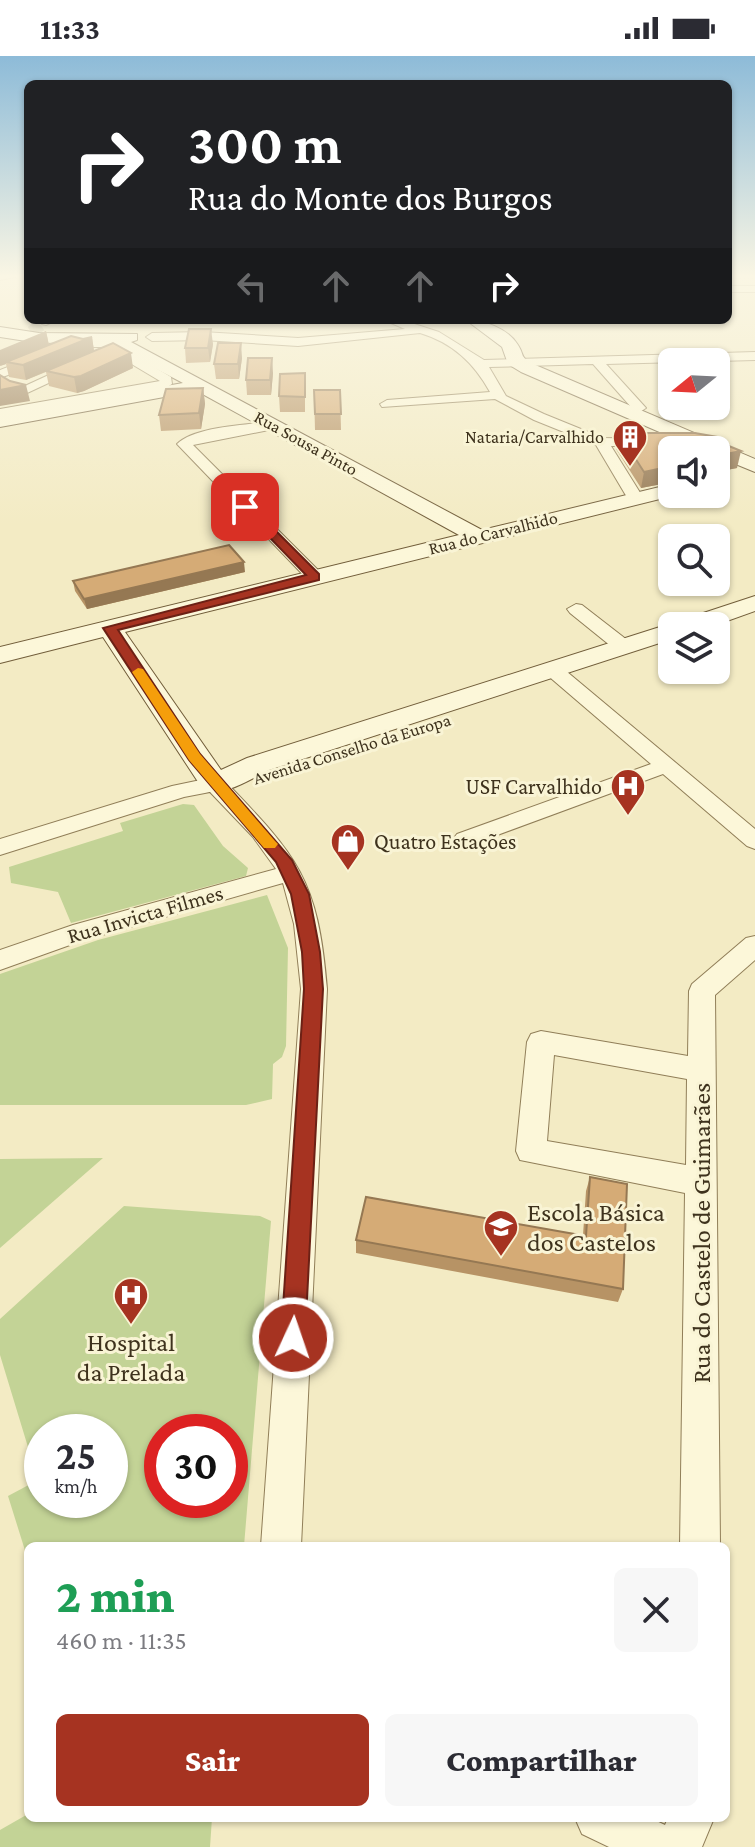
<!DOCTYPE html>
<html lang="pt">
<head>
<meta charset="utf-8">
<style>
	:root { --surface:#fff; --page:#f7f7f7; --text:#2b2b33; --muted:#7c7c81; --accent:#a63321 }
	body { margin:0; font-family:"Crimson Pro",serif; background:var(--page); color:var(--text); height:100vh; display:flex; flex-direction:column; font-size:30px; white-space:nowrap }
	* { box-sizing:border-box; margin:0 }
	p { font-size:26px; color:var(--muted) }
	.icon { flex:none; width:44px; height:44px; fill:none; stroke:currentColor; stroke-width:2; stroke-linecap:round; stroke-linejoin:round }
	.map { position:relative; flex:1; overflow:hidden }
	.details { position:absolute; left:24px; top:1486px; width:706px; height:280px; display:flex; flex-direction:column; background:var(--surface); border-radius:12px; box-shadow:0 2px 6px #0004 }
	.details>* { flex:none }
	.guide { position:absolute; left:24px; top:24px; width:708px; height:244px; border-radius:12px; box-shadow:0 2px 6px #0004; background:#202124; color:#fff; overflow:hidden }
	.needle { width:52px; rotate:252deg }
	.tools { position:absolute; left:658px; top:292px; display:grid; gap:16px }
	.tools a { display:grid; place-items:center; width:72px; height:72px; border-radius:12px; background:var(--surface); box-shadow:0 2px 6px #0004; font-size:40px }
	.speed { position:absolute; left:24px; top:1358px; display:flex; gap:16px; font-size:40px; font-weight:700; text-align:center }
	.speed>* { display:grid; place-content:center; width:104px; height:104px; border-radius:50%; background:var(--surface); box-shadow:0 2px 6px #0004; line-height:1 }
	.speed small { font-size:20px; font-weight:400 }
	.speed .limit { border:12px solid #d22; background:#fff; color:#111 }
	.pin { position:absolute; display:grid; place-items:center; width:68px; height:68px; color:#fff; margin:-34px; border-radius:16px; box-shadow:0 4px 12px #0006 }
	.me { position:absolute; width:88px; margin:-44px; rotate:3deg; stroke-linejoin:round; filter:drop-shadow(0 0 6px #0008) }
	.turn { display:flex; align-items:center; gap:28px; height:168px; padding:0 32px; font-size:36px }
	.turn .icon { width:104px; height:104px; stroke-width:2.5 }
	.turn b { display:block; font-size:56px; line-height:68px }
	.lanes { display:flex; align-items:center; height:76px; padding:0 32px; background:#0003; justify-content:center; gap:40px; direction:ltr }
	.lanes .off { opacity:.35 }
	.round { display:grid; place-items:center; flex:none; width:84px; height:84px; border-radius:12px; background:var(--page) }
	.overview { display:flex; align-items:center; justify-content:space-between; height:136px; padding:0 32px }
	h1 { font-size:48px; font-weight:800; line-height:60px; color:#1e9e55 }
	.primary-button { display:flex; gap:16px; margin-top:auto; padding:16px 32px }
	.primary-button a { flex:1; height:92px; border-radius:12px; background:var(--accent); color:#fff; font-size:32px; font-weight:800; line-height:92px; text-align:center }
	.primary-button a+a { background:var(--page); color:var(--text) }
	.status { display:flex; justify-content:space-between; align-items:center; height:56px; padding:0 40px; background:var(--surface); direction:ltr }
	.status svg { height:22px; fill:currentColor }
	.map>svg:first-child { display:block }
	.green { fill:#c3d396; fill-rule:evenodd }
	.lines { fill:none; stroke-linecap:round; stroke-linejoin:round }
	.street-tunnel { stroke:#cfc6a3; stroke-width:12; stroke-dasharray:12 6; stroke-linecap:butt }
	.street-casing { stroke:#907e58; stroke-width:2 }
	.secondary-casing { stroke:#725e3b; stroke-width:2 }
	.street { fill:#fcf7d9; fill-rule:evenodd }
	.secondary { fill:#fcf7d9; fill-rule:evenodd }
	.wall { fill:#b79365 }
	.shaded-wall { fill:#957853 }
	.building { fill:#d5ab76; stroke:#957853; stroke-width:2 }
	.route { fill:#a63321; stroke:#6c2115; stroke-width:2 }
	.slow { fill:#f59e0b }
	.labels { text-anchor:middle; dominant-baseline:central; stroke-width:6; stroke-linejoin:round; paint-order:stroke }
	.far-poi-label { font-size:18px; fill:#3e321d; stroke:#f9f4d5; text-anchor:end }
	.far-street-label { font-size:18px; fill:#3e321d; stroke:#f9f4d5 }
	.poi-label { font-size:22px; fill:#3e321d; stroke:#f9f4d5; text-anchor:end }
	.street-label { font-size:22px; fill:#3e321d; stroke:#f9f4d5 }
	.near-poi-label { font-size:26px; fill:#3e321d; stroke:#f9f4d5; text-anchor:start }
	.near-street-label { font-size:26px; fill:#3e321d; stroke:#f9f4d5 }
</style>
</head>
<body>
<div class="status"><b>11:33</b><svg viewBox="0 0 49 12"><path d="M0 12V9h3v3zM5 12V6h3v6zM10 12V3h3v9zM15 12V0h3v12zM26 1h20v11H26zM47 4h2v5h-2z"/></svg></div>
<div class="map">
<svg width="755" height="1791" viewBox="0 0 755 1791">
	<rect width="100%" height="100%" fill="#f3ebc4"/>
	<g class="green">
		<polygon points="183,748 194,749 223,790 248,812 246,820 71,867 58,836 11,827 9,811 123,775 120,767"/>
		<polygon points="267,839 288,892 286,990 282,1001 273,1008 272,1043 246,1049 0,1049 0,918 98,884"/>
		<polygon points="103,1102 0,1192 0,1103"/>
		<path d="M124,1150L260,1160L271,1165L244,1490H28V1504L8,1440L38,1424L0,1299V1263ZM42,1376H110V1444H42ZM230,1376V1444H162V1376Z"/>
		<polygon points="28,1758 28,1762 212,1762 210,1791 0,1791 0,1774"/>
	</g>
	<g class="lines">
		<polyline class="street-tunnel" points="31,276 46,266"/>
		<g class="street-casing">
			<g id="street">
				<polygon points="0,219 24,219 0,224"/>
				<rect x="728" y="230" width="27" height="6"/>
				<polygon points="42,264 56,264 46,269 42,268"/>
				<path d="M384,264H402L439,276L484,304L755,296V304L606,308L646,352L632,361L625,357L631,351L593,308L489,311L506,340L544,358L603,382L657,383V389L652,390H611L644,443L636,448L628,443L596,389L534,364L495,343L382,351L380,348L387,344L490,336C474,307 453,287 420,277L298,290L203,284L152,285L146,281L152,277L203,276L298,282L405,273Z"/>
				<polygon points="77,284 109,284 171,321 172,328 166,332 0,361 0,353 160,325 103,291 73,291 71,288"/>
				<polygon points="41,298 45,299 45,305 0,322 0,314"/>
				<polygon points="77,306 87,309 25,338 14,335"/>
				<path d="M274,365L281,369L279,372L193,389L321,517L324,521L321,525H309L177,388C195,370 248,369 274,365Z"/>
				<polygon points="576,548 582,549 631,587 633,591 631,595 617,595 570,557 567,553"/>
				<polygon points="553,608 560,610 755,773 755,793 747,790 663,718 473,788 457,788 453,783 457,778 651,708 546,618 543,614 546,610"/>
				<path d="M215,721L223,723C298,801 318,822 327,933L301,1490H261L301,933L294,868L283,827L81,885L0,914V894L73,869L276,813L253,781L210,736L184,741L0,799V783L172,730Z"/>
				<path d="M755,880V904L715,939L720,1490H680L685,1137L520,1104L516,1095L527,986L531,978L541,975L688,1000L689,935L692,928L746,882ZM554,999L687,1023L686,1109L547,1085Z"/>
				<polygon points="575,1762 650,1762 665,1769 668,1762 714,1762 702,1791 609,1791 582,1778"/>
			</g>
		</g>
		<g class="secondary-casing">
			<g id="secondary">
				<path d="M466,264C483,264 508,272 518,289C525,300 519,300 533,308L755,403V416L716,400V394H701L521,316L508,308L502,291Z"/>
				<path d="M0,271L39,277L137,278V284L131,286L482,474L672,428V438H680L125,576L221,714L247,702L663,570L676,568L679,565L755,540V555L713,570H672V583L269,714C249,724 226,740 204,735L103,581L0,607V591L459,479L197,335L0,371V359L183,327L105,286L39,287L0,281Z"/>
			</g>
		</g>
		<use href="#street" class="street"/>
		<use href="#secondary" class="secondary"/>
	</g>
	<g class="wall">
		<polygon points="46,275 49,289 92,281 94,295 133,312 84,335 77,337 49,330 46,316 26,324 9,321 6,308 0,310"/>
		<polygon points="213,288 210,306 186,307 185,292"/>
		<polygon points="242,302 239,323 216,323 214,308"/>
		<polygon points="273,317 271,339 247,339 246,324"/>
		<polygon points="203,332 205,348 201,373 161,375 159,359"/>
		<polygon points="305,332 305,356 280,356 279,340"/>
		<polygon points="314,334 340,334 341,374 315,374"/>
		<polygon points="619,377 719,386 737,412 716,416 716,394 672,394 672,426 641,432 616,393"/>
		<polygon points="245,516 87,553 75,535 73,525"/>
		<polygon points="590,1121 623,1233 618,1246 356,1197 356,1184 583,1179 586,1135"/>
	</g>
	<g class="shaded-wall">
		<polygon points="211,273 213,288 210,306 208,292"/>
		<polygon points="46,275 49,290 6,306 6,308 0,310 0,294"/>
		<polygon points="92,281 94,295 26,324 23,309"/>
		<polygon points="241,287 242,302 239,323 238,308"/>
		<polygon points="131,297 133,312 84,335 77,337 74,321"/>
		<polygon points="272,302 273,317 271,339 270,324"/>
		<polygon points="26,329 30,345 0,350 0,334"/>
		<polygon points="203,332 205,348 201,373 199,357"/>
		<polygon points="741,395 737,412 716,416 716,400"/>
		<polygon points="672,410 672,426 641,432 644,416"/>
		<polygon points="244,506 245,516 87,553 84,543"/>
	</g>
	<g class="building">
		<polygon points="189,273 211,273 208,292 185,292"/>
		<polygon points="71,280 83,283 92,281 23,309 6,306"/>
		<polygon points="113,287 131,297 81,320 74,321 46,315"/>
		<polygon points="218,287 241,287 238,308 214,308"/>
		<polygon points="248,302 272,302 270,324 246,324"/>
		<polygon points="305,317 305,341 279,340 280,318"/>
		<polygon points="0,319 10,325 26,329 0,334"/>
		<polygon points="203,332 199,357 159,359 166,333"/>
		<polygon points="314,334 340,334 341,358 315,358"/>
		<polygon points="619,377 695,377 717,381 719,386 741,395 716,400 716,394 672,394 672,410 644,416"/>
		<polygon points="229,489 244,506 84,543 73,525"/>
		<polygon points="590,1121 627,1128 623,1233 356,1184 366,1141 586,1180"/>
	</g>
	<linearGradient id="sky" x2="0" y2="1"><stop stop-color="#8dbbd8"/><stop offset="0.47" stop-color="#faf6e4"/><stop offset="1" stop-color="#faf6e4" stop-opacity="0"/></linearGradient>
	<rect width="755" height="469" fill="url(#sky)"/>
	<polygon class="route" points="242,448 249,448 319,518 319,524 118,574 200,698 292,804 309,838 320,896 323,933 305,1282 302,1290 293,1294 285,1290 281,1282 304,933 302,896 291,838 276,806 189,704 103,572 306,519 242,453"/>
	<polygon class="slow" points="138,612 143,613 200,698 275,785 278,788 275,792 264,792 189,704 132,616"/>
	<defs>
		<g id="building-pin" transform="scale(1.8)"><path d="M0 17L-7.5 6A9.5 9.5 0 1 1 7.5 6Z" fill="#a63321" stroke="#f9f4d5"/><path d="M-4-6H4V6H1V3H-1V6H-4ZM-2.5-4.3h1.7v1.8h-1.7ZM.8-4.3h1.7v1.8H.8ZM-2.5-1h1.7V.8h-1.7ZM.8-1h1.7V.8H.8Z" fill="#fff"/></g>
		<g id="hospital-pin" transform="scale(1.8)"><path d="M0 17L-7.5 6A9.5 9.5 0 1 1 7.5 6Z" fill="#a63321" stroke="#f9f4d5"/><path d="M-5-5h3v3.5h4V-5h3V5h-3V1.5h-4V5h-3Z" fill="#fff"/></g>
		<g id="shop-pin" transform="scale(1.8)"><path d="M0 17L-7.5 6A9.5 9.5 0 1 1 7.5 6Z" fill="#a63321" stroke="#f9f4d5"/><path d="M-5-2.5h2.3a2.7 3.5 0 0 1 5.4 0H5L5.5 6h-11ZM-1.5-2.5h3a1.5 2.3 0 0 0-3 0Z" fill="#fff"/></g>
		<g id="school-pin" transform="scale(1.8)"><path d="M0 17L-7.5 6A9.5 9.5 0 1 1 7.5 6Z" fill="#a63321" stroke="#f9f4d5"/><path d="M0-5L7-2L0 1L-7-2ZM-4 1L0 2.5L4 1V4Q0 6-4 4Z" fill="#fff"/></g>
	</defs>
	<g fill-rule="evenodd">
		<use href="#building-pin" x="630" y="381"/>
		<use href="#hospital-pin" x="628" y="730"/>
		<use href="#shop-pin" x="348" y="785"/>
		<use href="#school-pin" x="501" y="1171"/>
		<use href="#hospital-pin" x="131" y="1239"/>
	</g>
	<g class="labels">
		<g class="far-poi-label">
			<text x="604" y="381">Nataria/Carvalhido</text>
		</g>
		<g class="far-street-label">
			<text transform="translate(306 387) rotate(29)">Rua Sousa Pinto</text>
			<text transform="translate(493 477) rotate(-14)">Rua do Carvalhido</text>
			<text transform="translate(352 693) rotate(-17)">Avenida Conselho da Europa</text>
		</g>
		<g class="poi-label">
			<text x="602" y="730">USF Carvalhido</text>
			<text x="374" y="785" text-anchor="start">Quatro Estações</text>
		</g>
		<g class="street-label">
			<text transform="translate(145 858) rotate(-16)">Rua Invicta Filmes</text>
		</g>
		<g class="near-poi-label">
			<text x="527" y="1156">Escola Básica<tspan x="527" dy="30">dos Castelos</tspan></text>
			<text x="131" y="1286" text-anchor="middle">Hospital<tspan x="131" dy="30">da Prelada</tspan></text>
		</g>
		<g class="near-street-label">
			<text transform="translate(701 1177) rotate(-90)">Rua do Castelo de Guimarães</text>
		</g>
	</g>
</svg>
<div class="tools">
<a><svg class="needle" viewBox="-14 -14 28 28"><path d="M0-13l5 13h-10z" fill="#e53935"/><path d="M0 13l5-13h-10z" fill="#7c7c81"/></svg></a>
<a><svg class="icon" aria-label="sound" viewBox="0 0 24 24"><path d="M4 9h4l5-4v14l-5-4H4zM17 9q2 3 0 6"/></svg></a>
<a><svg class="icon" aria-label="search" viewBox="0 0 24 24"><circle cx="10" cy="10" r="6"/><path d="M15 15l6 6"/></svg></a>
<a><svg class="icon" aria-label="layers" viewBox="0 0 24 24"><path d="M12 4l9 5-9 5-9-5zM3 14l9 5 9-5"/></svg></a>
</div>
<div class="speed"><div>25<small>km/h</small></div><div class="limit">30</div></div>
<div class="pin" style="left:245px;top:451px;background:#d93025"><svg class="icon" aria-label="arrive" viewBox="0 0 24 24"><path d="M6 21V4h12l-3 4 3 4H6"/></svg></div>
<svg class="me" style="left:293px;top:1282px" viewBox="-20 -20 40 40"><circle r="17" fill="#a63321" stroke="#fff" stroke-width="3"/><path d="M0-11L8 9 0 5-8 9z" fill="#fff"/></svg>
<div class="guide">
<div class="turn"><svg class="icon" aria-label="right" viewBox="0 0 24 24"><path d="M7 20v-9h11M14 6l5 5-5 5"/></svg><div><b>300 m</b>Rua do Monte dos Burgos</div></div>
<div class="lanes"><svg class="icon off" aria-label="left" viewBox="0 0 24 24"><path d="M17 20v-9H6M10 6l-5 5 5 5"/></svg><svg class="icon off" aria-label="ahead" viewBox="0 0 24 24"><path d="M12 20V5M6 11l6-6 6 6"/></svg><svg class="icon off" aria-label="ahead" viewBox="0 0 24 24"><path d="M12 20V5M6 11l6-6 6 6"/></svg><svg class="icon" aria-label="right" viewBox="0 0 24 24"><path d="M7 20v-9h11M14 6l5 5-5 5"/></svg></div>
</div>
<section class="details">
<div class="overview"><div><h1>2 min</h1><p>460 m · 11:35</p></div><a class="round"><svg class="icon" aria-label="close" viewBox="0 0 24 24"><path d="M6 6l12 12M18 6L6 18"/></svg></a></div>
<div class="primary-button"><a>Sair</a><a>Compartilhar</a></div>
</section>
</div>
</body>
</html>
